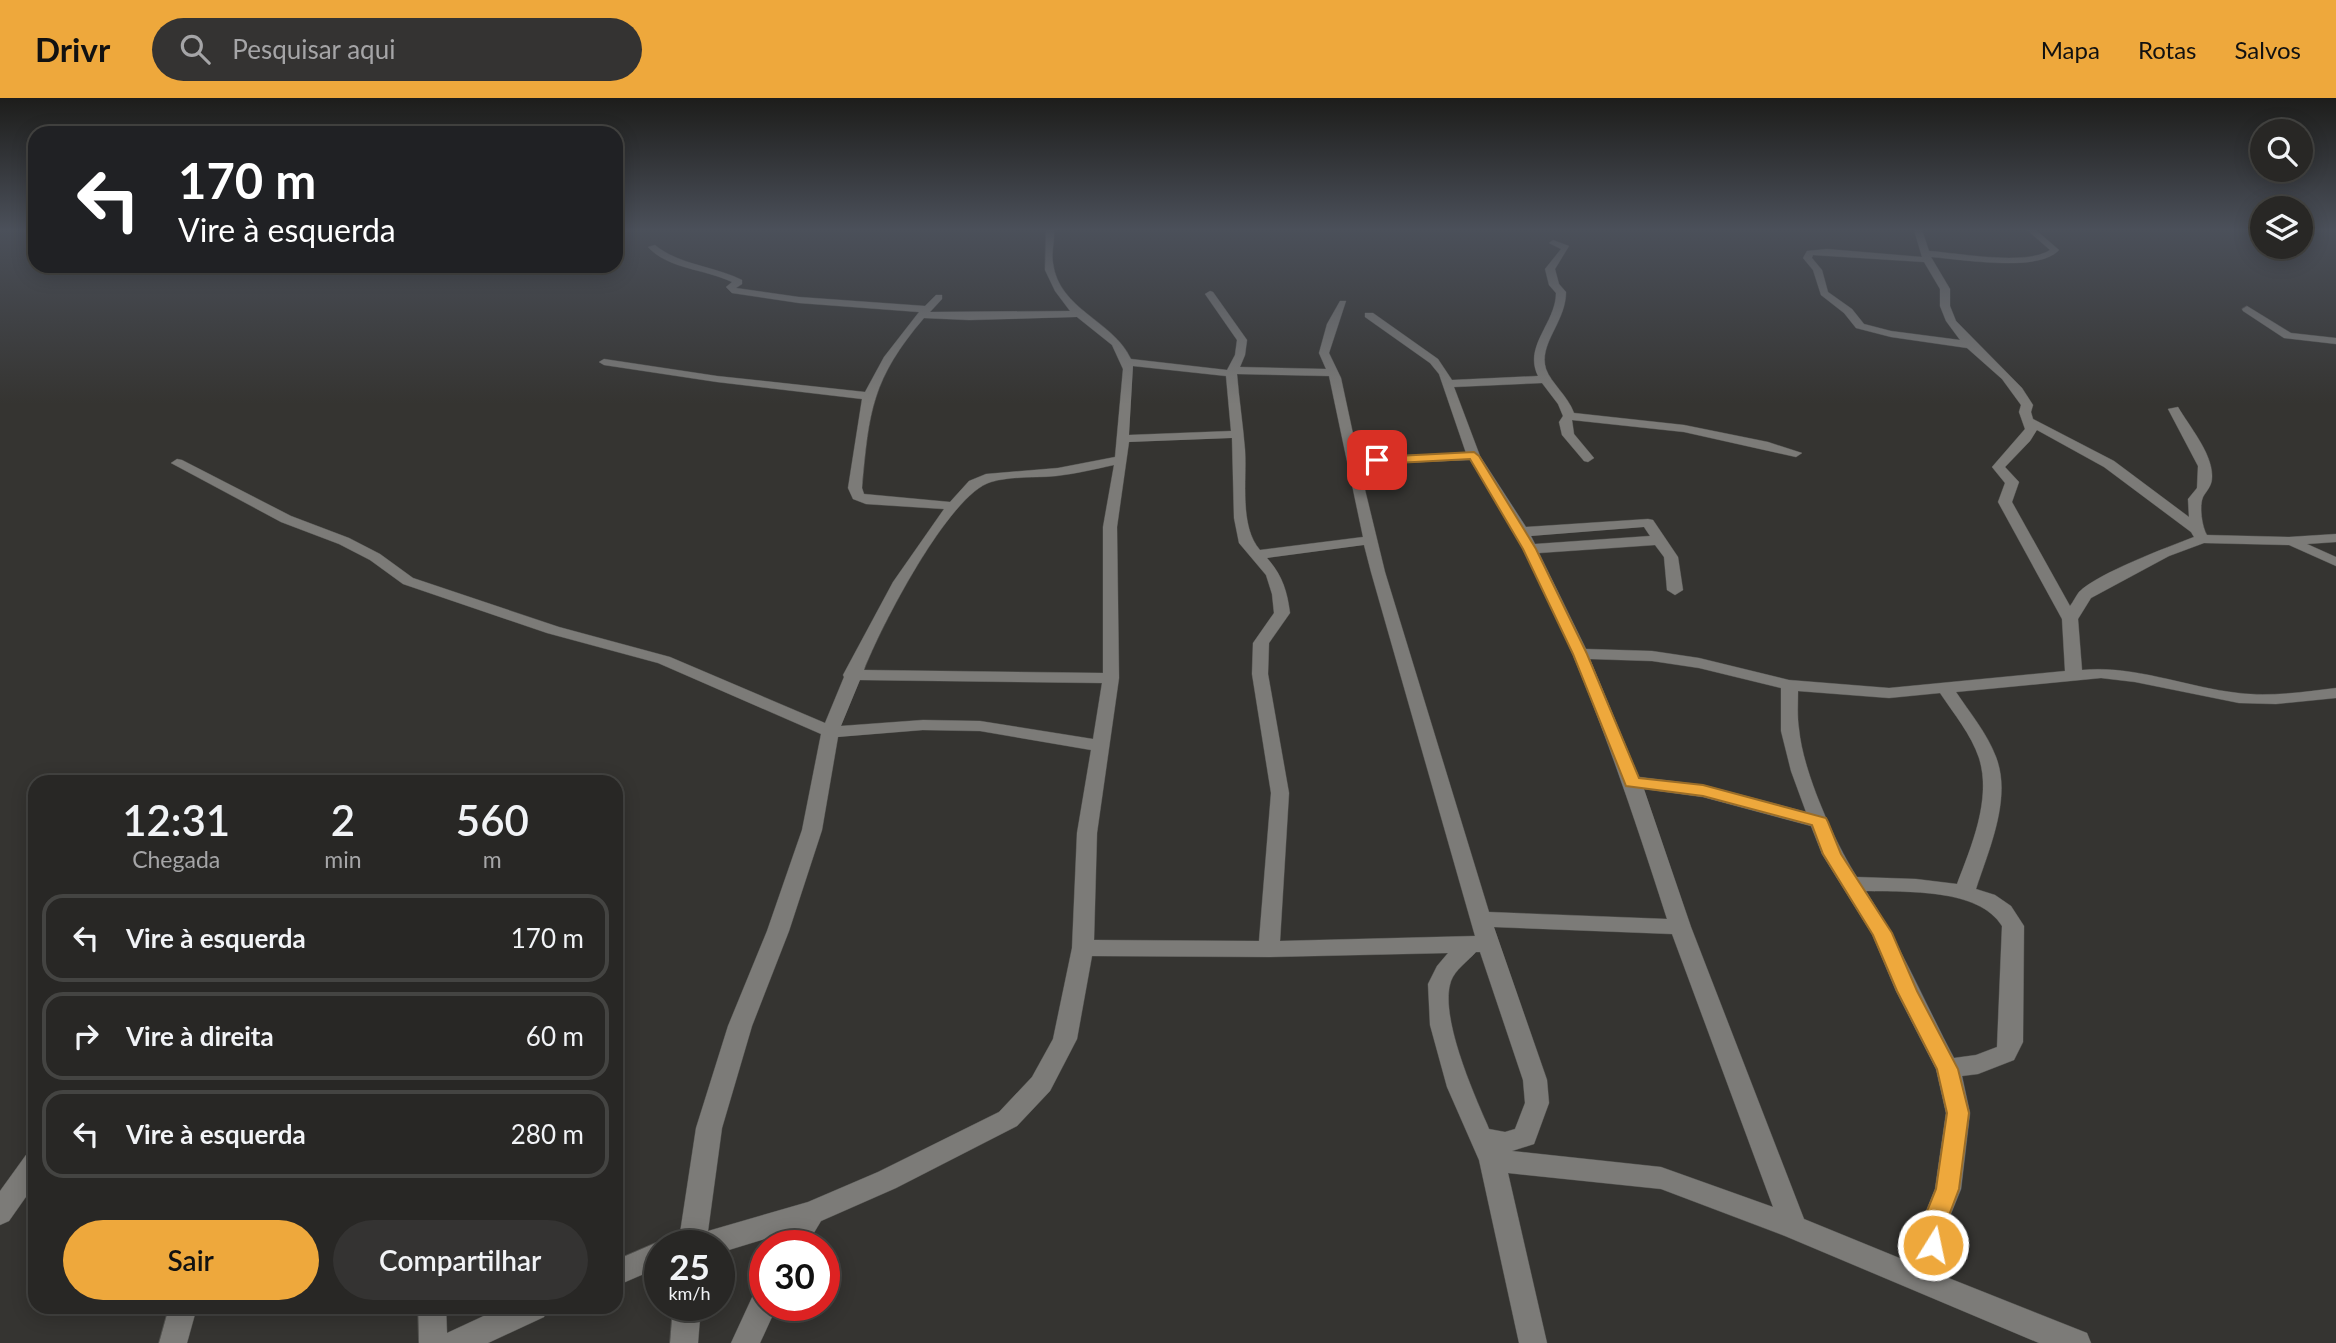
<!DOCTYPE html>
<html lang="pt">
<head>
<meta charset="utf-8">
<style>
	:root { --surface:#282725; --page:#343332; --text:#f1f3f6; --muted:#a5a5a7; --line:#444442; --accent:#eea83c }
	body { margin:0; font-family:Lato,sans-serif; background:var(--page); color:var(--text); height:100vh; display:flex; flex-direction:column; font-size:26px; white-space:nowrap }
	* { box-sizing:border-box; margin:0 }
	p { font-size:23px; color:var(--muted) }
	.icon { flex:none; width:38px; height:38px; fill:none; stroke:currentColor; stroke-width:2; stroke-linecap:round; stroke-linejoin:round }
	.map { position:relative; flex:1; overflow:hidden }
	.drawer { position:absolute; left:28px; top:677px; width:595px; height:539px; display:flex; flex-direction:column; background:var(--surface); border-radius:21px; box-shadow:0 4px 18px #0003,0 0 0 2px var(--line) }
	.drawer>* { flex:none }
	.top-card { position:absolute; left:28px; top:28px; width:595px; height:147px; border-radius:21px; box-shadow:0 4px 18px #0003,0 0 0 2px var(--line); background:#202124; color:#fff; overflow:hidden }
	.tools { position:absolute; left:2250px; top:21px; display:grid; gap:14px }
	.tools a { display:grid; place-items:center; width:63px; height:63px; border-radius:50%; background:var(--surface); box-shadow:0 4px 18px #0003,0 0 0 2px var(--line); font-size:35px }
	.speed { position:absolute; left:644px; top:1132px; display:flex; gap:14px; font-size:35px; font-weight:700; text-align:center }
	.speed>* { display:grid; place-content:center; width:91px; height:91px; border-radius:50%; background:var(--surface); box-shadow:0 4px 18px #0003,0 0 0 2px var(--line); line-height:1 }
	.speed small { font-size:18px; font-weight:400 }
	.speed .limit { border:10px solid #d22; background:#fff; color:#111 }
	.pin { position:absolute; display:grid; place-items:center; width:60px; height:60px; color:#fff; margin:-30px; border-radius:14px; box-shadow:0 4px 10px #0006 }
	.me { position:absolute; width:77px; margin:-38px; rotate:10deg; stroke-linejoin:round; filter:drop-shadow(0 0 5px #0008) }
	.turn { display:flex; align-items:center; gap:24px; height:147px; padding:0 35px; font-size:32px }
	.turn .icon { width:91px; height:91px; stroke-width:2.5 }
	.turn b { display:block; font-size:49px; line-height:60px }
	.eta { display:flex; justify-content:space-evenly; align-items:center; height:119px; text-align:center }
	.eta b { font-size:42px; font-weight:600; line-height:49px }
	.action { display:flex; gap:14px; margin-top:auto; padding:14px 35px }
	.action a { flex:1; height:80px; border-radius:42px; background:var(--accent); color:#111; font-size:28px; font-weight:600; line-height:80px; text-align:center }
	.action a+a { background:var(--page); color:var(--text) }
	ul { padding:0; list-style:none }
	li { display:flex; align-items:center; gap:21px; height:88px; margin:0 14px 10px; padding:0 21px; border:4px solid var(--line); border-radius:21px }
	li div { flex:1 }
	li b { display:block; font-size:26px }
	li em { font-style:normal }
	header { display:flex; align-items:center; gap:42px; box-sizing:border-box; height:98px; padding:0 35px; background:var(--accent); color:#111 }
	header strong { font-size:33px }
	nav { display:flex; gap:38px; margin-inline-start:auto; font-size:24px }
	.search { width:490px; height:63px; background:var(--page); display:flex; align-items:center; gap:18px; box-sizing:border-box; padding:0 24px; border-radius:38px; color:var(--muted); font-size:26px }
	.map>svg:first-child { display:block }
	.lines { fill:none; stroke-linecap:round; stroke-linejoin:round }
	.minor-casing { stroke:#51514e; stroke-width:1 }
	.minor { fill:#7c7b78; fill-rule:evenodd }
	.route { fill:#eea83c; stroke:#9b6d27; stroke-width:2 }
</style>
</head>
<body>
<header>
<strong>Drivr</strong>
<div class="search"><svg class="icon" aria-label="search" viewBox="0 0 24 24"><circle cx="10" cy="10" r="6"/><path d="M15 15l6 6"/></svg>Pesquisar aqui</div>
<nav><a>Mapa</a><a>Rotas</a><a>Salvos</a></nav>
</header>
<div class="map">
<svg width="2336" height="1245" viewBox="0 0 2336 1245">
	<rect width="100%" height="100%" fill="#353431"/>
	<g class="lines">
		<g class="minor-casing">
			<g id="minor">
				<path d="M1046,132H1054C1055,143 1051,154 1053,165C1059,212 1113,222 1131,261L1227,272L1235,257L1237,242L1205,196L1210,193L1213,194L1247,242L1245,257L1240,269L1326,271L1319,255L1327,226L1340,203H1346L1329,255L1341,280L1358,359L1466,355L1439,276L1430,265L1365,219V215H1373L1438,261L1452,282L1538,278C1523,248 1556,225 1556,195L1549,187L1545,171L1561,151L1549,145L1553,142L1569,148L1555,171L1559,186L1566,194C1566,224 1538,246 1546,271C1551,285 1568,298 1574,315L1684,327L1768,344L1802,355L1796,359L1684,334L1572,322L1574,336L1594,360L1588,364L1584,363L1562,337L1559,324L1563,318L1558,306L1542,285L1454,289L1480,358L1526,429L1648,421L1653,422L1678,459L1683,492L1675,497L1667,492L1664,459L1655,447L1539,455L1586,551L1652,553L1699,560L1789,582L1889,590L2065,573L2062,521L1998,404L2005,385L1992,369L2025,331L2019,314L2021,307L2002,281L1967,250L1891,239L1856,230L1844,215L1821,197L1813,172L1803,160L1807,153L1827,151L1922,159L1914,132H1922L1929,153C1958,155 2026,168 2050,152L2027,132H2036L2059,152C2038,175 1961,161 1931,159L1950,191V208L1956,223L2022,290L2033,307L2031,314L2033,321L2114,363L2189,419L2188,401L2197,390L2198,368L2168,311L2178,309C2189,328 2213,356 2212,379C2212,388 2207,392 2203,399C2199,408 2202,429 2207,437L2289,439L2336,436V444L2307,446L2336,459V468L2289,447L2204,445L2169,458L2091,500L2078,521L2082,572C2135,567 2185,589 2238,595C2270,599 2304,594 2336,590V600L2276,606L2239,605L2135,584L2101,580L1956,594C1970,615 1987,635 1996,659C2012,700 1989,751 1976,791L1995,797L2011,808L2024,828L2023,944L2014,962L1978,976L1962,978L1970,1015L1961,1091L1946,1128V1179L2087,1235L2091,1245H2039L1785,1138L1661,1091L1508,1075L1547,1245H1519L1479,1062L1447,989L1430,927L1428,886L1437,868L1448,855L1269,859L1092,858L1077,941L1050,993L1017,1028L896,1090L821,1123L806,1148H777L784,1135L719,1155V1148H678L696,1030L728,928L767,833L802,732L821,636L658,565L547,535L403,486L370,462L339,446L281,424L171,365L177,361L182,362L291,418L349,440L380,456L413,480L559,529L670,559L825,625L844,579L843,577L893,484L944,411L866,406L853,401L848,390L862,301L717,284L604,267L599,264L604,261L717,278L865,294L884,259L919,214L799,205L732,195L726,189L732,184C705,171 668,171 648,149L655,147C679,167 714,168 742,182V186L736,190L799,199L925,208L936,197H942V201L930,214L1070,213L1055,193L1045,172ZM1813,157L1924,164L1940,191V208L1946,223L1960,242L1891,233L1864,226L1852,211L1828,194L1822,172L1812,160ZM1077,219L1112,247L1123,271L1115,359L1058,370L986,376L969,383L950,404L864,396L862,390C869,313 872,281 924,220L969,222ZM1133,268L1226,278L1231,333L1129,337ZM1237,276L1329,278L1363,439L1260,452C1239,428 1247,382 1245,352C1243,327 1239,301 1237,276ZM2037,332L2104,369L2191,434L2194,439C2168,449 2098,475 2079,494C2076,498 2073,504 2070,508L2012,404L2019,384L2005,369L2030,343ZM1232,340L1234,420L1239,445L1266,477L1272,496L1274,515L1253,545L1252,576L1271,695L1259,843L1094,842L1097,735L1119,580L1117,429L1129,344ZM1470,362C1485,386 1502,409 1515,434C1580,556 1625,690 1667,821L1489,814L1385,474L1359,367ZM1114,367L1103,429V575L864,572C880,530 949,396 991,384C1011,378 1035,380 1056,378C1075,376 1095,371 1114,367ZM1644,429L1650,438L1535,446L1531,438ZM1364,447L1371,474L1475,838L1280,843L1289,695L1268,576L1269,545L1290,515C1287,492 1282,477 1267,460ZM1590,561L1652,563L1699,570L1781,590V633L1791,673L1806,714L1703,687L1639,679ZM860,582L1102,585L1093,641L980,623L923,622L841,628ZM1798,593L1889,600L1940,595C1954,616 1971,636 1979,660C1992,701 1971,749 1957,786L1916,781L1857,779C1834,743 1803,674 1799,631C1797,619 1798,605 1798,593ZM923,632L980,633L1091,652L1077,735L1072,850L1053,941L1032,979L999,1014L878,1074L808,1104L708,1133L722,1030L752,928L789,833L822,732L838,639ZM1644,691L1703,699L1811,728L1822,756L1872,836L1896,893L1936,971L1946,1015L1935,1091L1920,1128L1919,1168L1804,1121L1691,829ZM1866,793C1906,794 1979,790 2002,828L1997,949L1976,957L1954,960C1925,905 1900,846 1866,793ZM1494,829L1672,836L1773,1109L1661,1069L1512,1053L1534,1046L1549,1005L1547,982ZM1476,854H1480L1523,982L1525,1005L1515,1031L1505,1034L1489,1031L1487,1026C1473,994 1439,917 1451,883C1455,872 1468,863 1476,854Z"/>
				<polygon points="2247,208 2291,235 2336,240 2336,246 2284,240 2243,213 2242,211"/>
				<polygon points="35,1054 35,1086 9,1123 0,1127 0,1093 26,1057"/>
				<polygon points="660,1143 670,1148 660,1148 660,1169 616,1188 616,1162"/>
				<polygon points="765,1189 765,1208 777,1208 760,1245 731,1245 755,1193"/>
				<polygon points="673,1208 701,1208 698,1245 670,1245"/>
				<polygon points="169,1209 197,1209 187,1245 159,1245"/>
				<polygon points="418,1209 446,1209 447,1235 503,1209 548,1209 544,1219 488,1245 419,1245"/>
			</g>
		</g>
		<use href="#minor" class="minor"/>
	</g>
	<linearGradient id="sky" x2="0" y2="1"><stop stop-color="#1d1d1b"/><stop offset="0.43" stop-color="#4b505a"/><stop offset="1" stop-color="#4b505a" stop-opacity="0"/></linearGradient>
	<rect width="2336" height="306" fill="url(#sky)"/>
	<polygon class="route" points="1474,354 1479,358 1536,451 1587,556 1639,680 1703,687 1826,720 1828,724 1841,756 1892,835 1917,893 1958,971 1969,1015 1959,1091 1945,1128 1945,1147 1941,1155 1933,1159 1924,1155 1920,1147 1921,1128 1936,1091 1947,1015 1937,971 1897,893 1873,837 1823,756 1812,727 1703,698 1626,688 1573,556 1523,451 1470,361 1377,366 1371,362 1377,359"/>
</svg>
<div class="tools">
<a><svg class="icon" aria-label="search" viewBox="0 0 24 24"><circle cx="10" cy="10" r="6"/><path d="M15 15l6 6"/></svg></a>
<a><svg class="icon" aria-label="layers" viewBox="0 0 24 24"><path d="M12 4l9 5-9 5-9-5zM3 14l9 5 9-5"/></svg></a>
</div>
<div class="speed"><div>25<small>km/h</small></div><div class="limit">30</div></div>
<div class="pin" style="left:1377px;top:362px;background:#d93025"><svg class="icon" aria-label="arrive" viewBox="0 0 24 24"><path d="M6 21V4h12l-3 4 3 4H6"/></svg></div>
<svg class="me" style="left:1933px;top:1147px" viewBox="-20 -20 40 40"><circle r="17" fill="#eea83c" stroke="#fff" stroke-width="3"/><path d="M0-11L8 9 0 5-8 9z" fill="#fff"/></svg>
<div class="top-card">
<div class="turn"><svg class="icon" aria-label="left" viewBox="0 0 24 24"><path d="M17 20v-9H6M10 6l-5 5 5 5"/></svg><div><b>170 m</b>Vire à esquerda</div></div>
</div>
<section class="drawer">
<div class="eta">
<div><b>12:31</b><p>Chegada</p></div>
<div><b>2</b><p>min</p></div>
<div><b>560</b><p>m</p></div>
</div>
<ul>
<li><svg class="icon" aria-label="left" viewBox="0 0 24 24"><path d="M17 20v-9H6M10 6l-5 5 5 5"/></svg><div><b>Vire à esquerda</b></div><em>170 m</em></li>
<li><svg class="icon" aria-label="right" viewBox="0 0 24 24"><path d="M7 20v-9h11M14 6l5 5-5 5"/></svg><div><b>Vire à direita</b></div><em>60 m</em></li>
<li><svg class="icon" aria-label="left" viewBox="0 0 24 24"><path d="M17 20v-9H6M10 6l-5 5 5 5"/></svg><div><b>Vire à esquerda</b></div><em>280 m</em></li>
</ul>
<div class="action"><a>Sair</a><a>Compartilhar</a></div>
</section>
</div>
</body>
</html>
